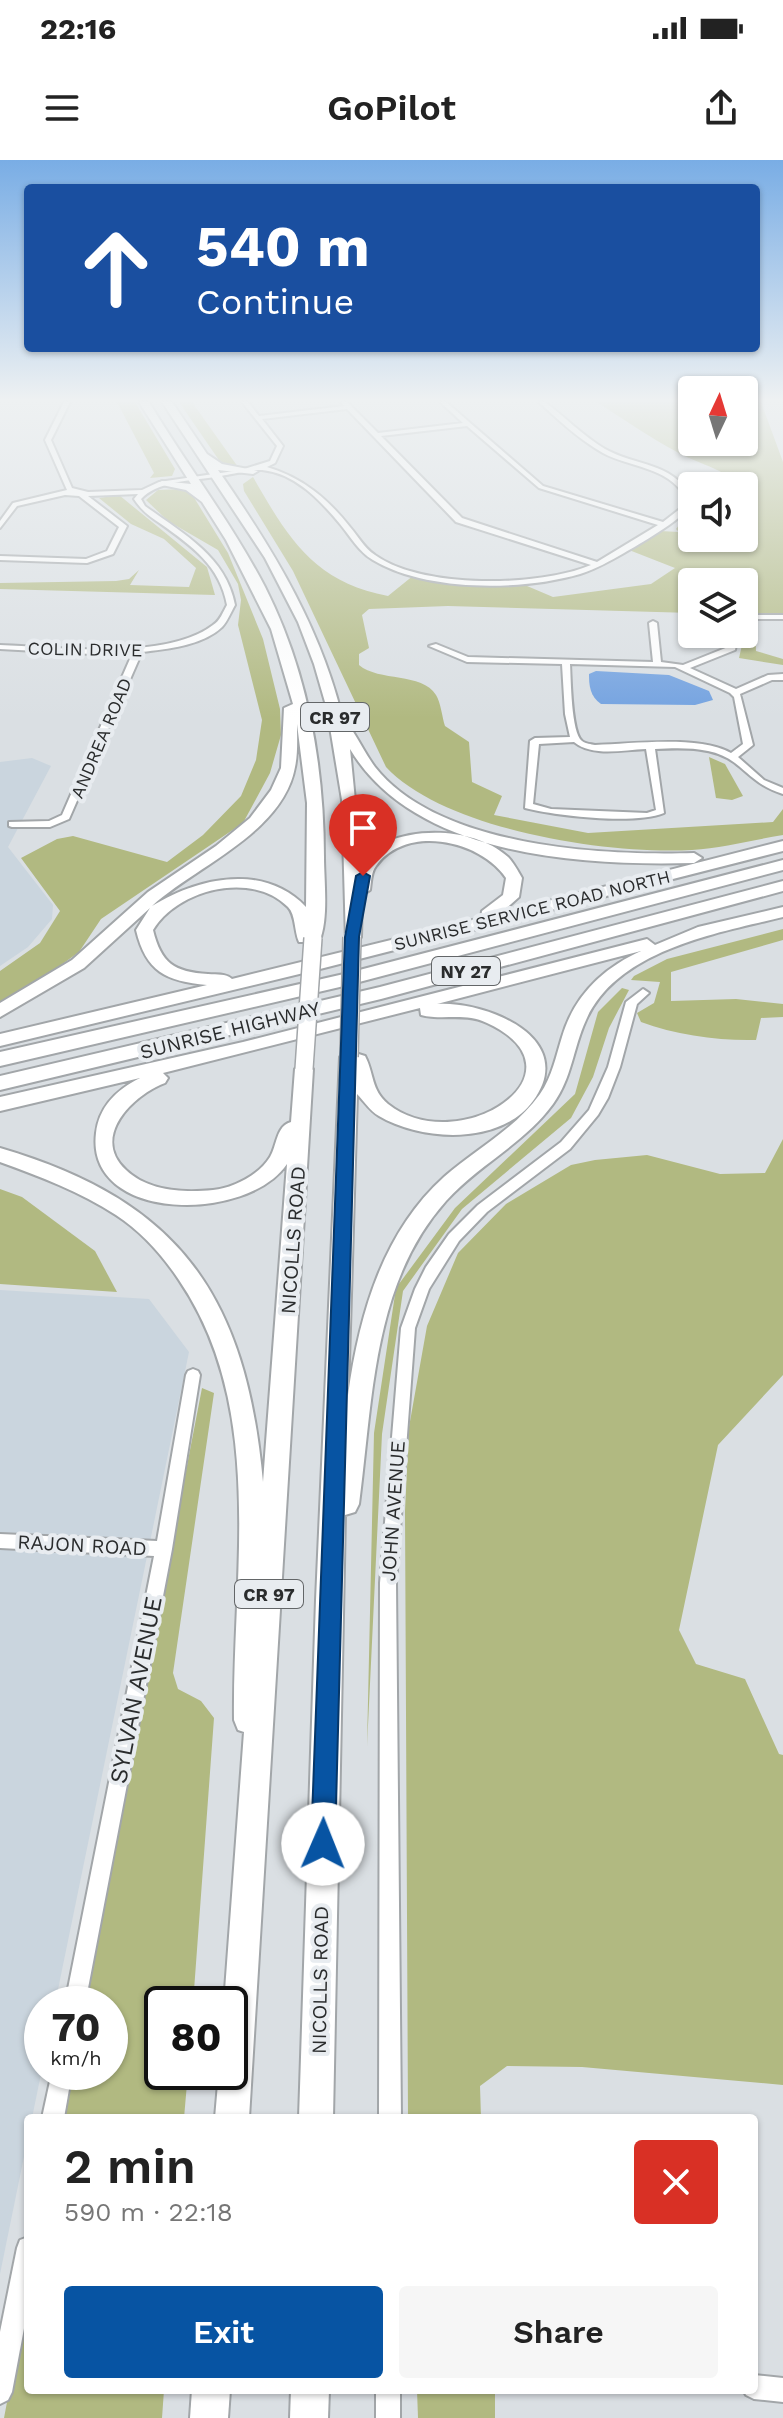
<!DOCTYPE html>
<html lang="en">
<head>
<meta charset="utf-8">
<style>
	:root { --surface:#fff; --page:#f6f6f6; --text:#222; --muted:#767676; --accent:#0754a3 }
	body { margin:0; font-family:"Work Sans",sans-serif; background:var(--page); color:var(--text); height:100vh; display:flex; flex-direction:column; font-size:30px; white-space:nowrap }
	* { box-sizing:border-box; margin:0 }
	p { font-size:26px; color:var(--muted) }
	.icon { flex:none; width:44px; height:44px; fill:none; stroke:currentColor; stroke-width:2; stroke-linecap:round; stroke-linejoin:round }
	.map { position:relative; flex:1; overflow:hidden }
	.sheet { position:absolute; left:24px; top:1954px; width:734px; height:280px; display:flex; flex-direction:column; background:var(--surface); border-radius:8px; box-shadow:0 2px 6px #0004 }
	.sheet>* { flex:none }
	.top-card { position:absolute; left:24px; top:24px; width:736px; height:168px; border-radius:8px; box-shadow:0 2px 6px #0004; background:#1a4fa0; color:#fff; overflow:hidden }
	.needle { width:52px; rotate:4deg }
	.fabs { position:absolute; left:678px; top:216px; display:grid; gap:16px }
	.fabs a { display:grid; place-items:center; width:80px; height:80px; border-radius:8px; background:var(--surface); box-shadow:0 2px 6px #0004; font-size:40px }
	.speed { position:absolute; left:24px; top:1826px; display:flex; gap:16px; font-size:40px; font-weight:700; text-align:center }
	.speed>* { display:grid; place-content:center; width:104px; height:104px; border-radius:50%; background:var(--surface); box-shadow:0 2px 6px #0004; line-height:1 }
	.speed small { font-size:20px; font-weight:400 }
	.speed .limit { border:4px solid #111; border-radius:12px; background:#fff; color:#111 }
	.pin { position:absolute; display:grid; place-items:center; width:68px; height:68px; color:#fff; margin:-82px -34px; border-radius:50% 50% 50% 0; rotate:-45deg; box-shadow:0 0 8px #0007 }
	.pin .icon { rotate:45deg }
	.me { position:absolute; width:88px; margin:-44px; rotate:1deg; stroke-linejoin:round; filter:drop-shadow(0 0 6px #0008) }
	.turn { display:flex; align-items:center; gap:28px; height:168px; padding:0 40px; font-size:36px }
	.turn .icon { width:104px; height:104px; stroke-width:2.5 }
	.turn b { display:block; font-size:56px; line-height:68px }
	.round { display:grid; place-items:center; flex:none; width:84px; height:84px; border-radius:8px; background:var(--page) }
	.headline { display:flex; align-items:center; justify-content:space-between; height:136px; padding:0 40px }
	h1 { font-size:48px; font-weight:600; line-height:60px }
	.action { display:flex; gap:16px; margin-top:auto; padding:16px 40px }
	.action a { flex:1; height:92px; border-radius:8px; background:var(--accent); color:#fff; font-size:32px; font-weight:600; line-height:92px; text-align:center }
	.action a+a { background:var(--page); color:var(--text) }
	.status { display:flex; justify-content:space-between; align-items:center; height:56px; padding:0 40px; background:var(--surface); direction:ltr }
	.status svg { height:22px; fill:currentColor }
	header { display:flex; justify-content:space-between; align-items:center; height:104px; padding:0 40px; background:var(--surface); font-size:36px; font-weight:600 }
	.map>svg:first-child { display:block }
	.built { fill:#cad5de }
	.green { fill:#b1b981 }
	.water { fill:#73a2e0 }
	.lines { fill:none; stroke-linecap:round; stroke-linejoin:round }
	.minor-casing { stroke:#a2a6a9; stroke-width:4 }
	.trunk-casing { stroke:#a2a6a9; stroke-width:4 }
	.motorway-casing { stroke:#a2a6a9; stroke-width:4 }
	.minor { fill:#fff; fill-rule:evenodd }
	.trunk { fill:#fff; fill-rule:evenodd }
	.motorway { fill:#fff; fill-rule:evenodd }
	.trunk-bridge-casing { stroke:#a2a6a9; stroke-width:20; stroke-linecap:butt }
	.trunk-bridge { stroke:#fff; stroke-width:17 }
	.route { fill:#0754a3; stroke:#05376a; stroke-width:2 }
	.labels { text-anchor:middle; dominant-baseline:central; stroke-width:8; stroke-linejoin:round; paint-order:stroke }
	.far-street-label { font-size:18px; fill:#2a2c2d; stroke:#e8ecf0 }
	.shield { fill:#e8ecf0; stroke:#636668; stroke-width:2 }
	.shield-label { font-size:18px; font-weight:bold; fill:#2a2c2d }
	.street-label { font-size:20px; fill:#2a2c2d; stroke:#e8ecf0 }
	.near-street-label { font-size:24px; fill:#2a2c2d; stroke:#e8ecf0 }
</style>
</head>
<body>
<div class="status"><b>22:16</b><svg viewBox="0 0 49 12"><path d="M0 12V9h3v3zM5 12V6h3v6zM10 12V3h3v9zM15 12V0h3v12zM26 1h20v11H26zM47 4h2v5h-2z"/></svg></div>
<header><svg class="icon" aria-label="menu" viewBox="0 0 24 24"><path d="M4 6h16M4 12h16M4 18h16"/></svg>GoPilot<svg class="icon" aria-label="share" viewBox="0 0 24 24"><path d="M12 15V3M7 8l5-5 5 5M5 13v7h14v-7"/></svg></header>
<div class="map">
<svg width="783" height="2258" viewBox="0 0 783 2258">
	<rect width="100%" height="100%" fill="#dadfe3"/>
	<g class="built">
		<polygon points="32,598 51,606 8,687 53,745 52,759 28,787 0,806 0,602"/>
		<polygon points="0,1130 149,1139 189,1192 55,1844 42,1844 42,1909 32,1958 28,1958 28,1977 0,2114"/>
	</g>
	<g class="green">
		<polygon points="117,242 135,242 175,309 172,316 150,318 154,313"/>
		<polygon points="179,242 192,242 238,307 223,306"/>
		<path d="M597,242H692V282H744V242H761L783,302V454H744V422H692V453L448,446L369,449L362,455L369,488L359,494V505C379,522 422,512 436,535C441,543 442,557 445,566L469,582L472,622L502,636L494,655L588,673L773,662L783,649V675C753,680 722,688 692,690C608,695 445,670 386,607L293,411L244,331L243,324L253,317C288,378 314,422 388,436L414,415L520,423L553,437L651,424L675,408L629,390L660,371L679,372L676,369L683,360L692,362V378H744V356L751,342C734,309 708,309 677,292C649,277 623,259 597,242Z"/>
		<polygon points="183,329 190,331 228,393 263,479 280,549 281,575 270,613 243,663 101,759 79,792 21,834 0,843 0,811 40,783 60,751 21,698 57,679 73,676 167,702 203,675 241,636 256,600 262,560 238,465 241,440 238,424 218,390 168,361 146,340 158,330"/>
		<polygon points="119,335 207,407 215,435 0,429 0,423 116,421 129,419 139,410 130,425 189,427 196,408 164,379 131,364 99,338"/>
		<polygon points="747,463 755,463 756,491 783,499 783,505 739,498"/>
		<polygon points="709,597 725,604 743,636 732,640 716,638"/>
		<path d="M783,769V780L671,812V841L736,839L783,844V857L761,858L756,880C719,881 676,875 641,862L637,853L654,843L660,822L631,820L634,816L667,799Z"/>
		<polygon points="622,828 629,830 609,868 593,917 571,958 462,1049 403,1131 382,1274 367,1586 374,1273 396,1128 455,1048 575,934 598,852"/>
		<polygon points="783,979 783,1215 718,1285 679,1470 696,1504 745,1519 779,1594 783,1595 783,1925 582,1907 507,1906 480,1926 481,1958 408,1958 405,1351 409,1267 427,1166 458,1093 506,1044 571,1005 595,1000 647,995 720,1014 765,1013"/>
		<polygon points="0,1029 22,1037 95,1091 117,1132 0,1124"/>
		<polygon points="202,1228 214,1233 173,1513 178,1529 201,1541 214,1558 193,1844 162,1844 162,1912 188,1912 184,1958 61,1958 70,1912 110,1912 110,1844 83,1844"/>
		<polygon points="28,2131 28,2230 164,2230 162,2258 4,2258"/>
		<polygon points="417,2230 495,2230 495,2258 418,2258"/>
	</g>
	<path class="water" d="M596,511L669,515L709,531L713,540L695,545L601,544C590,536 589,526 589,514Z"/>
	<g class="lines">
		<g class="minor-casing">
			<g id="minor">
				<path d="M64,242H70L51,280L72,328L88,332L142,330L159,322L241,310L270,301L277,286L242,242H248L259,256L344,246L341,242H347L378,273L463,263L440,242H446L543,326L663,362L681,348L685,336C666,306 631,308 603,293C580,280 558,260 539,242H545C565,257 583,276 605,289C637,307 670,301 691,336C690,340 690,344 688,348C681,360 638,385 624,393C610,401 596,409 580,414C522,431 426,432 373,400C359,392 350,376 340,364C321,341 295,313 262,310C252,309 221,317 208,318C186,321 157,322 141,339L145,346C182,373 226,396 235,445C231,452 227,462 222,467C202,486 167,489 142,492L69,659L50,667H12L9,666V662L49,661L62,655L133,492L91,494L0,489V485C57,487 166,501 213,465C220,461 223,452 227,445C220,406 192,386 161,364C150,357 141,350 134,339L138,334L88,336L127,366L113,394L87,403L0,400V396L86,399L107,391L119,367L79,336L65,335L17,346L0,368V361L13,343L67,330L45,280ZM347,249L456,362L591,405C539,427 422,429 375,395C364,388 358,376 350,367C327,338 303,318 267,307L275,303L283,286L262,259ZM467,266L539,328L658,365L597,402L462,358L381,276Z"/>
				<rect x="744" y="455" width="39" height="4"/>
				<path d="M653,461L657,463L661,502L683,505L728,487L730,474H738L735,490L690,508L736,529L768,515L783,514V520H772L740,534L753,585L738,597L764,620L783,628V634C759,626 754,618 735,603C713,586 681,588 655,589L664,653C634,665 557,656 525,648L530,581L535,578L570,577L565,554L562,504L467,502L429,486L436,484L468,497L653,502L649,463ZM570,504L675,507L730,533L734,537L743,584L731,593C699,575 632,584 595,585C591,584 586,584 582,581C571,573 571,519 570,504ZM574,582C592,597 623,590 646,589L656,650L647,653L551,649L533,644L539,584Z"/>
				<polygon points="643,829 649,833 637,844 620,907 608,938 598,955 570,989 487,1052 459,1081 429,1129 415,1168 396,1423 401,1958 379,1958 380,1423 401,1168 415,1129 426,1107 449,1074 478,1045 561,982 589,950 608,907 626,842"/>
				<polygon points="193,1209 198,1211 200,1215 172,1389 85,1844 65,1844 154,1396 0,1388 0,1374 157,1381 186,1215 188,1211"/>
				<polygon points="52,1912 72,1912 64,1958 42,1958"/>
				<polygon points="28,2077 28,2147 12,2232 8,2240 0,2244 0,2172 17,2088 20,2080"/>
				<polygon points="754,2215 783,2218 783,2242 754,2239 746,2235 743,2230 754,2230"/>
				<rect x="376" y="2230" width="24" height="28"/>
			</g>
		</g>
		<g class="trunk-casing">
			<g id="trunk">
				<path d="M139,242H149C186,304 231,362 265,427C307,510 324,604 324,697C324,721 329,760 319,782H299C294,771 296,755 288,747C251,710 177,730 153,770C161,803 174,812 208,814C218,815 225,813 232,819L481,758L482,751L503,735L506,718C480,680 406,664 376,706C371,712 371,723 370,730L362,735L361,777L358,781H346L342,640L327,549L314,504L298,462L265,398L162,242H172L207,294L222,304L258,311L253,314L218,310C274,391 324,472 345,569L352,570C360,582 366,595 375,607C438,687 601,696 694,693L702,698L694,703C581,706 415,697 350,589L361,702C369,695 377,685 386,682C422,667 477,669 508,697C513,702 518,711 522,718L519,737L501,753L783,681V691L320,809L0,886V874L207,825C166,821 146,812 136,770L150,748L84,808L0,857V843L72,800L148,732L216,686L250,658L271,630L281,608L284,548L293,544L271,469L226,380L202,342L186,330L157,324L162,321L191,324ZM297,564L307,643L306,747C264,703 199,717 152,746C196,706 283,673 295,607C298,593 297,578 297,564Z"/>
				<path d="M783,747V757C717,773 617,790 586,860C573,888 572,918 553,944C524,984 478,1005 446,1041C372,1124 373,1240 359,1344L355,1352L345,1355L333,1958H299L316,1440L340,897L349,891L365,896C374,913 371,930 388,944C459,1000 593,912 487,863C464,852 443,861 421,855L420,848L163,913L168,918L165,923C133,935 90,977 126,1010C148,1031 184,1033 213,1030C233,1028 259,1015 270,997C277,986 276,966 291,962L295,909L304,903L313,909L249,1958H215L219,1912H230V1844H224L244,1572L238,1570L234,1560C232,1414 267,1249 179,1120C163,1096 141,1071 116,1055C79,1031 41,1017 0,1002V988C181,1041 246,1137 263,1322L287,1004C247,1063 85,1063 96,973C99,947 116,930 140,918L0,951V937L243,882L647,779L655,785L698,767ZM641,791C603,808 574,836 562,877C556,896 552,917 540,934C515,969 476,989 444,1017C382,1073 359,1156 348,1235L357,934C364,941 370,951 379,956C421,981 500,986 533,941C579,878 486,841 437,844Z"/>
				<polygon points="192,2230 230,2230 228,2258 190,2258"/>
				<polygon points="291,2230 329,2230 328,2258 290,2258"/>
			</g>
		</g>
		<g class="motorway-casing">
			<g id="motorway">
				<polygon points="783,700 783,710 344,826 0,906 0,892 344,814"/>
				<polygon points="783,721 783,731 381,839 0,930 0,916 380,827"/>
			</g>
		</g>
		<use href="#minor" class="minor"/>
		<use href="#trunk" class="trunk"/>
		<use href="#motorway" class="motorway"/>
		<g class="trunk-bridge-casing">
			<g id="trunk-bridge">
				<polyline points="349,897 352,777"/>
				<polyline points="304,909 313,778"/>
			</g>
		</g>
		<use href="#trunk-bridge" class="trunk-bridge"/>
	</g>
	<linearGradient id="sky" x2="0" y2="1"><stop stop-color="#79ade5"/><stop offset="0.43" stop-color="#eef1f2"/><stop offset="1" stop-color="#eef1f2" stop-opacity="0"/></linearGradient>
	<rect width="783" height="558" fill="url(#sky)"/>
	<polygon class="route" points="363,712 370,716 359,777 335,1684 332,1693 323,1696 314,1693 311,1684 345,777 356,716"/>
	<g class="labels">
		<g class="far-street-label">
			<text transform="translate(85 489) rotate(1)">COLIN DRIVE</text>
			<text transform="translate(101 578) rotate(-67)">ANDREA ROAD</text>
			<text transform="translate(532 750) rotate(-14)">SUNRISE SERVICE ROAD NORTH</text>
		</g>
		<g class="shield">
			<rect x="301" y="543" width="68" height="28" rx="6"/>
			<rect x="432" y="797" width="68" height="28" rx="6"/>
			<rect x="235" y="1420" width="68" height="28" rx="6"/>
		</g>
		<g class="shield-label">
			<text x="335" y="557">CR 97</text>
			<text x="466" y="811">NY 27</text>
			<text x="269" y="1434">CR 97</text>
		</g>
		<g class="street-label">
			<text transform="translate(230 870) rotate(-14)">SUNRISE HIGHWAY</text>
			<text transform="translate(293 1080) rotate(-86)">NICOLLS ROAD</text>
			<text transform="translate(393 1351) rotate(-86)">JOHN AVENUE</text>
			<text transform="translate(82 1385) rotate(3)">RAJON ROAD</text>
			<text transform="translate(320 1820) rotate(-89)">NICOLLS ROAD</text>
		</g>
		<g class="near-street-label">
			<text transform="translate(136 1530) rotate(-79)">SYLVAN AVENUE</text>
		</g>
	</g>
</svg>
<div class="fabs">
<a><svg class="needle" viewBox="-14 -14 28 28"><path d="M0-13l5 13h-10z" fill="#e53935"/><path d="M0 13l5-13h-10z" fill="#767676"/></svg></a>
<a><svg class="icon" aria-label="sound" viewBox="0 0 24 24"><path d="M4 9h4l5-4v14l-5-4H4zM17 9q2 3 0 6"/></svg></a>
<a><svg class="icon" aria-label="layers" viewBox="0 0 24 24"><path d="M12 4l9 5-9 5-9-5zM3 14l9 5 9-5"/></svg></a>
</div>
<div class="speed"><div>70<small>km/h</small></div><div class="limit">80</div></div>
<div class="pin" style="left:363px;top:716px;background:#d93025"><svg class="icon" aria-label="arrive" viewBox="0 0 24 24"><path d="M6 21V4h12l-3 4 3 4H6"/></svg></div>
<svg class="me" style="left:323px;top:1684px" viewBox="-20 -20 40 40"><circle r="19" fill="#fff"/><path d="M0-13L10 11 0 6-10 11z" fill="#0754a3"/></svg>
<div class="top-card">
<div class="turn"><svg class="icon" aria-label="ahead" viewBox="0 0 24 24"><path d="M12 20V5M6 11l6-6 6 6"/></svg><div><b>540 m</b>Continue</div></div>
</div>
<section class="sheet">
<div class="headline"><div><h1>2 min</h1><p>590 m · 22:18</p></div><a class="round" style="background:#d93025;color:#fff"><svg class="icon" aria-label="close" viewBox="0 0 24 24"><path d="M6 6l12 12M18 6L6 18"/></svg></a></div>
<div class="action"><a>Exit</a><a>Share</a></div>
</section>
</div>
</body>
</html>
